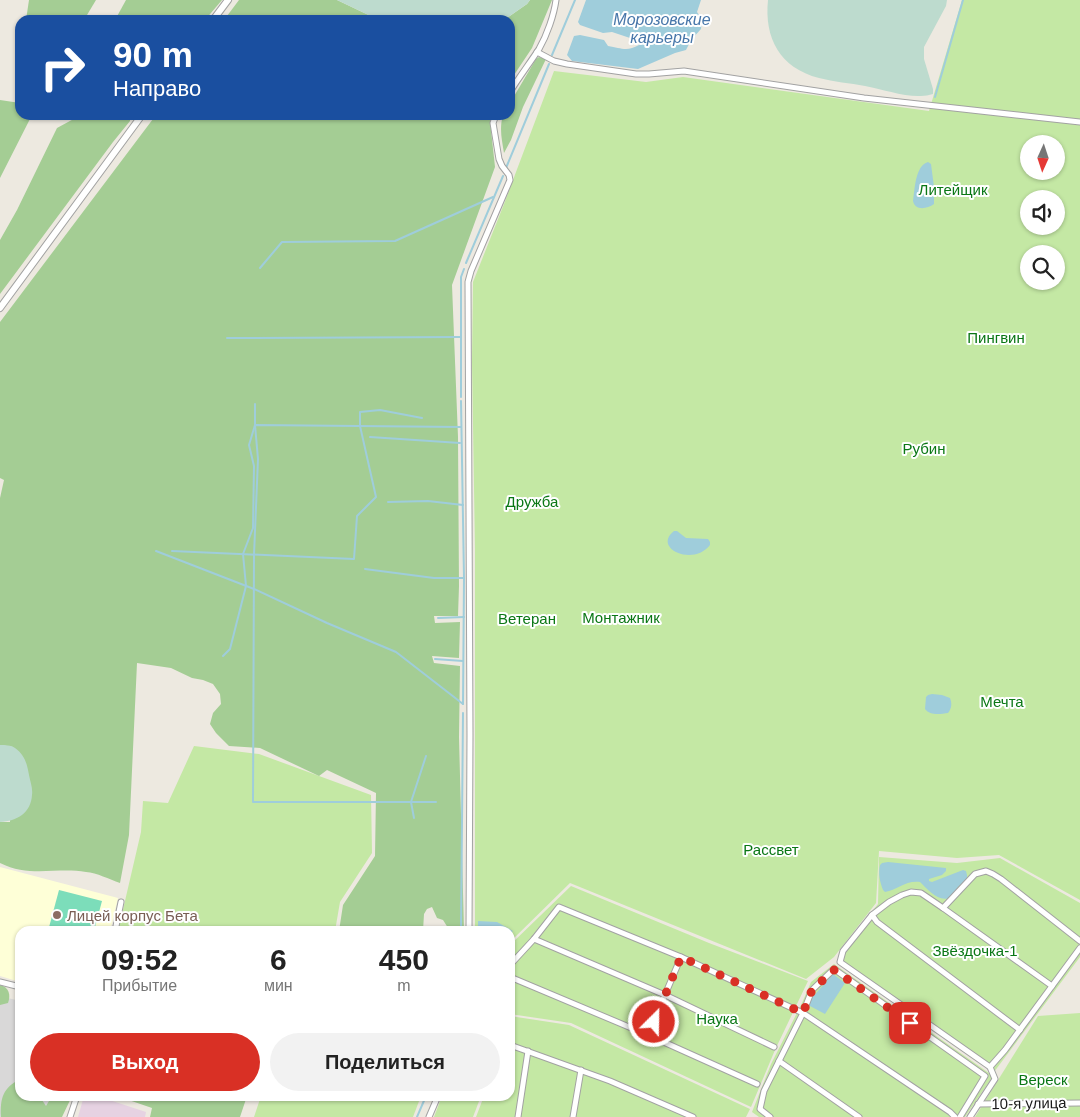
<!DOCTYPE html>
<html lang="ru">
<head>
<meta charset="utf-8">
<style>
	:root { --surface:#fff; --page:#f2f2f2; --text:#222; --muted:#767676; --accent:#d93025 }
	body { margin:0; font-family:Helvetica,sans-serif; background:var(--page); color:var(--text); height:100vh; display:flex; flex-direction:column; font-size:19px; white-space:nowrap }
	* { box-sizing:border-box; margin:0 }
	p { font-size:16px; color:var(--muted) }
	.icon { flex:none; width:28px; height:28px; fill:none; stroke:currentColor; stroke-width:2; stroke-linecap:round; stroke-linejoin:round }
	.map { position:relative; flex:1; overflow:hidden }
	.side { position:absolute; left:15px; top:926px; width:500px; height:175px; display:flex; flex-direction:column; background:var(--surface); border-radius:15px; box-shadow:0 1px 4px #0004 }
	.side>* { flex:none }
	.guide { position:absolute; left:15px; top:15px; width:500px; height:105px; border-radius:15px; box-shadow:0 1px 4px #0004; background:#1a4fa0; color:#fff; overflow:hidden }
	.needle { width:32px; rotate:183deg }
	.buttons { position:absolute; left:1020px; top:135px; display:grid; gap:10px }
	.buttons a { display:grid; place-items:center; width:45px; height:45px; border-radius:50%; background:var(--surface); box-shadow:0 1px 4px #0004; font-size:25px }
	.pin { position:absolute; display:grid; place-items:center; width:42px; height:42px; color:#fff; margin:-21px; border-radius:10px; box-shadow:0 2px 8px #0006 }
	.me { position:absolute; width:55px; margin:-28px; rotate:23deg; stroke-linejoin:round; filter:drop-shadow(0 0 4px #0008) }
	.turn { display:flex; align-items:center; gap:18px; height:105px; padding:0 15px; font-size:22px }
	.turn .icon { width:65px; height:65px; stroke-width:2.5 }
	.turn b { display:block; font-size:35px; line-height:42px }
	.eta { display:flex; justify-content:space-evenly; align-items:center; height:85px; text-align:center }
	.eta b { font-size:30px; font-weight:800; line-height:35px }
	.cta { display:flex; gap:10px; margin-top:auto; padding:10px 15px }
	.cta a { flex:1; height:58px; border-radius:30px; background:var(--accent); color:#fff; font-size:20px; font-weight:800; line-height:58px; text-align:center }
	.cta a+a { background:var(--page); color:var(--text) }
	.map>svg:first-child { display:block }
	.residential { fill:#d9d8d8 }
	.industrial { fill:#e6d2e2 }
	.education { fill:#feffd7 }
	.grass { fill:#c4e8a4; fill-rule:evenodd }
	.forest { fill:#a4cd94 }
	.wetland { fill:#bddbce }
	.pitch { fill:#7cddba }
	.water { fill:#9fcddb }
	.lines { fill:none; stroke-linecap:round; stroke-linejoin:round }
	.stream { stroke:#9fcddb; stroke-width:2 }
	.minor-casing { stroke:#a2a2a2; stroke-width:7 }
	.tertiary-casing { stroke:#a2a2a2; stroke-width:8 }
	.minor { stroke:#fff; stroke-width:5 }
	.tertiary { stroke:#fff; stroke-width:6 }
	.route { stroke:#d93025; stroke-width:9; stroke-dasharray:0 16.2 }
	.education-dot { fill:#8d6e63; stroke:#fff; stroke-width:2 }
	.labels { text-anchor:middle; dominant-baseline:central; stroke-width:4; stroke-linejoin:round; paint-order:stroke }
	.park-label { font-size:15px; fill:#0a7715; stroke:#fff }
	.education-label { font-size:15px; fill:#785e54; stroke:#fff; text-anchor:start }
	.street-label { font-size:15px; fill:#1b1b1b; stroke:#fff }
	.water-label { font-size:16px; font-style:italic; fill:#4877aa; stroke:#fff }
</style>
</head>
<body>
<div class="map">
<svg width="1080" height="1117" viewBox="0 0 1080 1117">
	<rect width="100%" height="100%" fill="#ede9e0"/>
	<polygon class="residential" points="0,996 20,1001 20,1096 67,1096 61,1117 0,1117"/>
	<polygon class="industrial" points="84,1096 97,1096 146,1112 145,1117 78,1117"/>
	<polygon class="education" points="0,867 118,898 110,931 20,931 20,982 0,976"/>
	<g class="grass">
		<path d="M962,0H1080V900L999,855L957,858L879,851L876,903L834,957L806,979L570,883L510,942V931H475V550L472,362L473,282L504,204L554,71L646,82L683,77L929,111ZM1029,144H1056V171H1029ZM1029,199H1056V226H1029ZM1029,254H1056V281H1029Z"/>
		<polygon points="194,746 259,754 371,795 372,853 340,902 335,931 118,931 141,832 143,801 168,803"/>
		<polygon points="879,857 957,863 1000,858 1080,903 1080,957 994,1072 838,961 840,952 878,904"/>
		<polygon points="571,886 709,943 808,981 775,1050 751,1107 571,1023 510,1014 510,945"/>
		<polygon points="834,964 993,1076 965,1117 759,1117 752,1112 771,1064 802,1003 811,982"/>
		<polygon points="1080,1013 1080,1117 975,1117 1038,1016"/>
		<polygon points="510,1016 569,1025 750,1109 746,1117 476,1117 484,1096 510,1096"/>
		<polygon points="261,1096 421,1096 413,1117 254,1117"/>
		<polygon points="442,1096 481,1096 473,1117 434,1117"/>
	</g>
	<g class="forest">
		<polygon points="29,0 96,0 84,20 26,20"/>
		<polygon points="126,0 222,0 205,20 115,20"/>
		<polygon points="239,0 337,0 379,20 224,20"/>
		<polygon points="530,0 552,0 532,48 510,81 510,20 504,20 527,4"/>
		<path d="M539,57L546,59L523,107L511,140L504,153C502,140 499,129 503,115H510V103L536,59Z"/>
		<polygon points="0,100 20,103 20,115 32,115 0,178"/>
		<polygon points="81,115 130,115 130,121 113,142 0,294 0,240 17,210 57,128"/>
		<path d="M156,115H492L490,121L495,167L452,285L458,437L459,586L458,616H434L435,623L460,622L459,658L432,656L434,663L460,666L459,737L464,931H450L443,920L437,918L432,907L427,909L424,914L423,931H339L343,905L375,856L376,793L327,770L319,776L260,748L229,746L216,733L210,724L213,713L221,704L220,694L213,684L203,680L192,678L171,668L137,663L129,835L120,883C109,879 97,873 86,872C56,867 30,878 0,863V822H10L13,747L0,745V498L4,480L0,478V322Z"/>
		<path d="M0,985C9,987 11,995 8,1003L0,1005Z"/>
		<path d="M20,1079V1096H41L42,1100L46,1106L52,1096H72L62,1117H1C0,1098 3,1088 20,1079Z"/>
		<polygon points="117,1096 247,1096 240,1117 150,1117 152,1108"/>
	</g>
	<g class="wetland">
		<polygon points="337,0 530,0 527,4 504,20 379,20"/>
		<path d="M768,0H947L946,6L924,47V59L933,89V94C929,95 925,96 921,96C905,97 881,89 865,86C850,83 834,82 819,78C780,68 764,38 768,0Z"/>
		<path d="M0,745C5,745 11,745 15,748C25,755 27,764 29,775C30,781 33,788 32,795C31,813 17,821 0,822Z"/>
	</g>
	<polygon class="pitch" points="59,890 102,901 94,931 48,931"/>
	<g class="water">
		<path d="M586,0H701L697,12L702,19L701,29L691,40L686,50L675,53L638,69L572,61L567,55L574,36L580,35L604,40L608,46C621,48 627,52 639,45L636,40L612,32L603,33L580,25L578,22Z"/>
		<path d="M928,162L931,164L934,187V204C927,209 915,211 913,201C915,189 915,166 928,162Z"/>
		<path d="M674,531H677L686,538L708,539L710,542V545C693,567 652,548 674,531Z"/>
		<path d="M932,694L942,695L950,698C952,703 952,708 948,713C941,714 930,716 925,709L926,697L928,695Z"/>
		<path d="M888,862L946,868V871L942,875L929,879V881L932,882L963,870L966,871L967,875V879C964,882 961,884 958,887C956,890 954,894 951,897C940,904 927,889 920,882C906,880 897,890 885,892L883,890C880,882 878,874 880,865L882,863Z"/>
		<polygon points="478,921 497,922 513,931 510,934 510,931 478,931"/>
		<polygon points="833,974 845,983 825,1014 810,1006 810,1000"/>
	</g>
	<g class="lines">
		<g class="stream">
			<polyline points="552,55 575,0"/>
			<polyline points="935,97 963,0"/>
			<polyline points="506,168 549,64"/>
			<polyline points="466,263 503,176"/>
			<polyline points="260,268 282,242 395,241 493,197"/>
			<polyline points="227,338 461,337"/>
			<polyline points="461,397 461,277 464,269"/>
			<polyline points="461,401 464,578 463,704"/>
			<polyline points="255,404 255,425 258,459 254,555 253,802 436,802"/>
			<polyline points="370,437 460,443"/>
			<polyline points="388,502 428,501 463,505"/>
			<polyline points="156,551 254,589 327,623 396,652 463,704"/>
			<polyline points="172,551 354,559 357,516 376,497 360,426 360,412 380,410 422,418"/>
			<polyline points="365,569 434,578 464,578"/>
			<polyline points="438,618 464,617"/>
			<polyline points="223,656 230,649 246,586 243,554 253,528 254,466 249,445 255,425 461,427"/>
			<polyline points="435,659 463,661"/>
			<polyline points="414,818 411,802 426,756"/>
			<polyline points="461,931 463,713"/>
			<polyline points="417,1117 426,1096"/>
		</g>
		<g class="minor-casing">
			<g id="minor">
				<polyline points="537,52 554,61 567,64 636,74 649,74 684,71 864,98 1080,122"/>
				<path d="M510,92C519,77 530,63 539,49C547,35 554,15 556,0"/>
				<polyline points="943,908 975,874 986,871 993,874 1001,879 1080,941"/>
				<polyline points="872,915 877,922 1020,1030"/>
				<polyline points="115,931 121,902"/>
				<polyline points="469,931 470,735 468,282 471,271 510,180 509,175 502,166 499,159 493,123 496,115"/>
				<polyline points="534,939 665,995 774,1047"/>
				<polyline points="510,965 534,939 559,907 681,957 803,1013 950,1112 955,1117"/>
				<polyline points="510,977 648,1035 757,1084"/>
				<polyline points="0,982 20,987"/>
				<polyline points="648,1035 681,957"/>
				<polyline points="510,1045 610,1081 693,1117"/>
				<polyline points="779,1061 859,1117"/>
				<polyline points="990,1067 1005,1050 1080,948"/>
				<polyline points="978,1104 1080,1103"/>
				<polyline points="70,1117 77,1096"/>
				<polyline points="429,1117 438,1096"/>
				<polyline points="518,1117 528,1051"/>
				<polyline points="573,1117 581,1070"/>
				<polyline points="770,1117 760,1109 764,1091 803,1013 812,990 834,969 985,1076 960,1117"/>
				<polyline points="970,1117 995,1079 990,1067 840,962 843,951 872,915 889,902 902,895 911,892 921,893 943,908 1052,986"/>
			</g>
		</g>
		<g class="tertiary-casing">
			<g id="tertiary">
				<polyline points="213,20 228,0"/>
				<polyline points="0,308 142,115"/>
			</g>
		</g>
		<use href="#minor" class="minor"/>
		<use href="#tertiary" class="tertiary"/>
	</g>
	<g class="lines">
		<polyline class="route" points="654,1022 681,957 803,1013 812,990 834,970 910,1023"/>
	</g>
	<circle class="education-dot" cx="57" cy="915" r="5"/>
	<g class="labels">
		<g class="park-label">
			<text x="953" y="189">Литейщик</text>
			<text x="996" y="337">Пингвин</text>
			<text x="924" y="448">Рубин</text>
			<text x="532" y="501">Дружба</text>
			<text x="621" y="617">Монтажник</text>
			<text x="527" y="618">Ветеран</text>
			<text x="1002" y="701">Мечта</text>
			<text x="771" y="849">Рассвет</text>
			<text x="975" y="950">Звёздочка-1</text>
			<text x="717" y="1018">Наука</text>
			<text x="1043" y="1079">Вереск</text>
		</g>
		<g class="education-label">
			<text x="67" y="915">Лицей корпус Бета</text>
		</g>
		<g class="street-label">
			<text transform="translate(1029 1103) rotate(-1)">10-я улица</text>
		</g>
		<g class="water-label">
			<text x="662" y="19">Морозовские<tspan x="662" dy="18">карьеры</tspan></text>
		</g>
	</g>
</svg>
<div class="buttons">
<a><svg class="needle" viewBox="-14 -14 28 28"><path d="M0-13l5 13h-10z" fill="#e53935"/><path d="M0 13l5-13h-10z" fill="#767676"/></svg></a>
<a><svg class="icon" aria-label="sound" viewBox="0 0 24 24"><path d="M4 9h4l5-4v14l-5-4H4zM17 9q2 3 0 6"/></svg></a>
<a><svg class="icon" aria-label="search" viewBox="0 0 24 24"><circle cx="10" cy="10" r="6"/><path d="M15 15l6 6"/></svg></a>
</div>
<div class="pin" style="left:910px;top:1023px;background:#d93025"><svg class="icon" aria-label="arrive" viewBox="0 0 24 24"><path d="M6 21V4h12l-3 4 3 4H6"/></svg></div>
<svg class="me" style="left:654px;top:1022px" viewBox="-20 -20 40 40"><circle r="17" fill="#d93025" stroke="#fff" stroke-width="3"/><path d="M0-11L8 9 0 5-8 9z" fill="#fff"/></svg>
<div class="guide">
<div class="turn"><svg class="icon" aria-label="right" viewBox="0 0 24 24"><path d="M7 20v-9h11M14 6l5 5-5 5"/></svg><div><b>90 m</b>Направо</div></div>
</div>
<section class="side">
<div class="eta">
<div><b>09:52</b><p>Прибытие</p></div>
<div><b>6</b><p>мин</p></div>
<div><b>450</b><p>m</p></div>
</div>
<div class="cta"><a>Выход</a><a>Поделиться</a></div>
</section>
</div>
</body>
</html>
